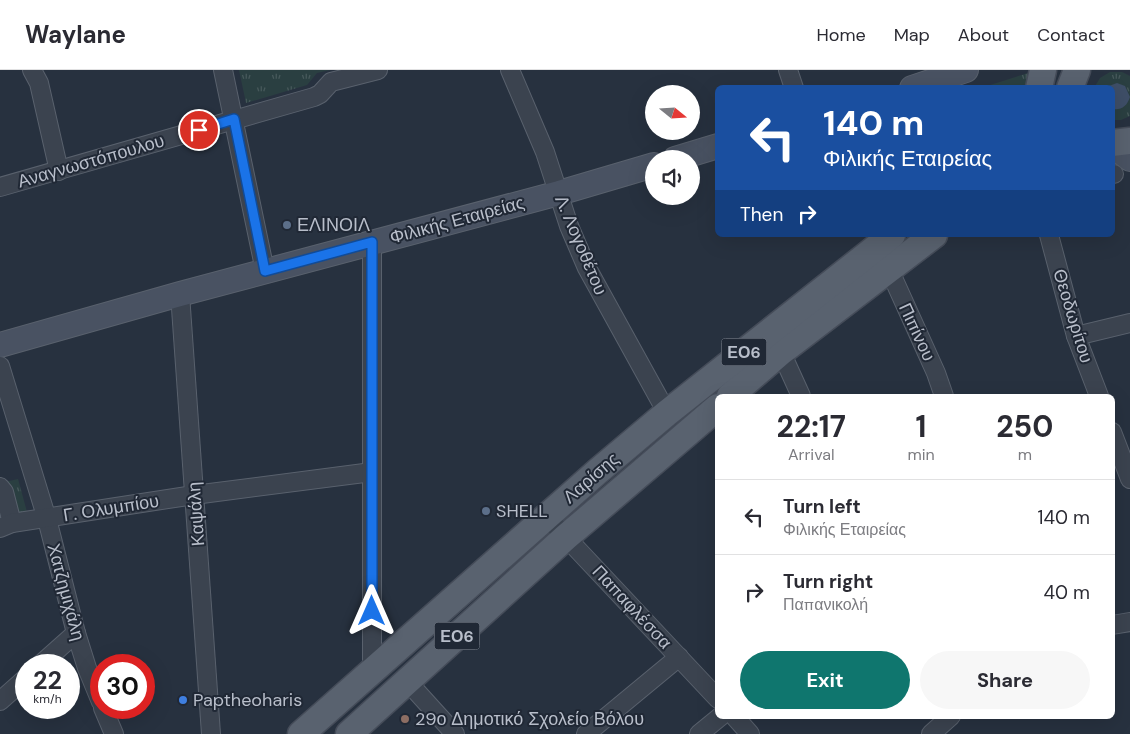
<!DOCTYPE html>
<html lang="en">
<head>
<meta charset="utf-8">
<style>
	:root { --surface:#fff; --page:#f7f7f7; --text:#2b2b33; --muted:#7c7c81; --line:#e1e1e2; --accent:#0f766e }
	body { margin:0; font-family:"DM Sans",sans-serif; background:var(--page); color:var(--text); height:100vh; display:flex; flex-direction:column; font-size:19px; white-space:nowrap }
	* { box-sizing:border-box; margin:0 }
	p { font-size:16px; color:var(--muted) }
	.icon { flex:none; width:28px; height:28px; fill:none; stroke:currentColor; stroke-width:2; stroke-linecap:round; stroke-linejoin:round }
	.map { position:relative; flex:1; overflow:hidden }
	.side { position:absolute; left:715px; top:324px; width:400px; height:325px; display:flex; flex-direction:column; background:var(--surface); border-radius:8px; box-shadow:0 5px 20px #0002 }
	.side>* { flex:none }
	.guide { position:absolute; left:715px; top:15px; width:400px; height:152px; border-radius:8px; box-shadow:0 5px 20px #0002; background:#1a4fa0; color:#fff; overflow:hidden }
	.needle { width:32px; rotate:108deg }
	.tools { position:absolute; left:645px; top:15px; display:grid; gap:10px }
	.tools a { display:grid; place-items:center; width:55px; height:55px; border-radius:50%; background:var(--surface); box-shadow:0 5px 20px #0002; font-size:25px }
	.speed { position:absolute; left:15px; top:584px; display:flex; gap:10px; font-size:25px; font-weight:700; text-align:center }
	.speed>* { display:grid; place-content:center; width:65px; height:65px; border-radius:50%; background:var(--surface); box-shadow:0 5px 20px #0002; line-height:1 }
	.speed small { font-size:12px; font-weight:400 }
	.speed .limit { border:8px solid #d22; background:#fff; color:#111 }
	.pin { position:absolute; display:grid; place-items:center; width:42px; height:42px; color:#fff; margin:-21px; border:2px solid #fff; border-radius:50%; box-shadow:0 1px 5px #0007 }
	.me { position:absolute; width:55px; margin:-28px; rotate:0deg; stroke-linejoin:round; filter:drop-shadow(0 0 4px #0008) }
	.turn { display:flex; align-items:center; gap:18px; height:105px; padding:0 25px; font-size:22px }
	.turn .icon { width:65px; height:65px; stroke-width:2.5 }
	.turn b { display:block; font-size:35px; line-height:42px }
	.then { display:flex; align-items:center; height:48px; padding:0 25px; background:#0003; gap:10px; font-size:19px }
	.eta { display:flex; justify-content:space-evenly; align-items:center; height:85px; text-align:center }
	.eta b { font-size:30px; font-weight:700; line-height:35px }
	.primary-button { display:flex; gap:10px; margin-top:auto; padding:10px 25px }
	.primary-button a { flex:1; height:58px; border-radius:30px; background:var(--accent); color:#fff; font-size:20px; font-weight:700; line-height:58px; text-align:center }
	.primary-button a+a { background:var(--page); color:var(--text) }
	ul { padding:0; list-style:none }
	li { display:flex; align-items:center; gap:15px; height:75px; padding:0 25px; border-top:1px solid var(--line) }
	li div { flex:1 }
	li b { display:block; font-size:19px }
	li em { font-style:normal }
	header { display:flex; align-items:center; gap:30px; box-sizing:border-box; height:70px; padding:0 25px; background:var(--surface); border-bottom:1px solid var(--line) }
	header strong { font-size:24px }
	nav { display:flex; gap:28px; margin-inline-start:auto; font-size:18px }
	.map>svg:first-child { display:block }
	.grass { fill:url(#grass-tufts) }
	.water { fill:#3e4e67 }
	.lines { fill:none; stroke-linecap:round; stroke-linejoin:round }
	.street-casing { stroke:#59616d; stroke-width:20 }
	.secondary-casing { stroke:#59616d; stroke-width:26 }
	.primary-casing { stroke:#454c59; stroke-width:29 }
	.street { stroke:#3b434f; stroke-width:18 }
	.secondary { stroke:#495262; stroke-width:24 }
	.primary { stroke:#59626f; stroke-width:26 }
	.route-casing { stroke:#114b97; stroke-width:12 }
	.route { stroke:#1a73e8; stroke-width:9 }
	.service-dot { fill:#5c6f8a; stroke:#202835; stroke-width:2 }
	.shop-dot { fill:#3f7fe0; stroke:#202835; stroke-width:2 }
	.education-dot { fill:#8d6e63; stroke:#202835; stroke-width:2 }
	.labels { text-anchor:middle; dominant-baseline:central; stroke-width:4; stroke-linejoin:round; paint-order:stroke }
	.shield { fill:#202835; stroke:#8a919d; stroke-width:1 }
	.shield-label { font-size:16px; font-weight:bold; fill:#b8beca }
	.street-label { font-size:18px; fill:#b8beca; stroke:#202835 }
	.poi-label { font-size:18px; fill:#b8beca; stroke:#202835; text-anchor:start }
</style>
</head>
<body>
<header>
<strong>Waylane</strong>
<nav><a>Home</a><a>Map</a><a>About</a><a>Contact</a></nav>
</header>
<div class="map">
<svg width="1130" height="664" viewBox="0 0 1130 664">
	<defs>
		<pattern id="grass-tufts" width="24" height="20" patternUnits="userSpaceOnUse" patternTransform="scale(1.25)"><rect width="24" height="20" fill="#2a3f41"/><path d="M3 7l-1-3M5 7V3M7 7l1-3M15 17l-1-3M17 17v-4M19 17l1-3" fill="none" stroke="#47595b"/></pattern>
	</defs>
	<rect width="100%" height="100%" fill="#27313f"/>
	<g class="grass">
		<polygon points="239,0 330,0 317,3 307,15 246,33"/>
		<polygon points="1031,2 1026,17 984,17"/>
		<polygon points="1110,2 1122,2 1130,6 1130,46 1121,50 1113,50 1112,18 1094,18 1100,8"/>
		<polygon points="18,409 27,442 26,446 20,449 5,412"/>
	</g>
	<path class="water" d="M1117,13L1125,16L1130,27C1127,36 1122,40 1113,39L1112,18L1106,17Z"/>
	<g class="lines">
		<g class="street-casing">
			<g id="street">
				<polyline points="32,0 39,13 59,101"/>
				<polyline points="223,0 265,201"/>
				<polyline points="510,0 545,82 569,156 587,198 667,343"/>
				<polyline points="788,0 794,18"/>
				<polyline points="1112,104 1114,104"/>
				<polyline points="0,117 314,27 320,24 331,12 378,0"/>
				<polyline points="1049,165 1076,266 1099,326"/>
				<polyline points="889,199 936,303 944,326"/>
				<polyline points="180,224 211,664"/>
				<polyline points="1076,266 1130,253"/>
				<polyline points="781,282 801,326"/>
				<polyline points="0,296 47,449 76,563 87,598 101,632"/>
				<polyline points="1112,362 1130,409"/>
				<polyline points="0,417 4,422 12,453"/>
				<polyline points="546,446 718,629"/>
				<polyline points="0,458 12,453 194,425 372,402"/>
				<polyline points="1112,555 1130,552"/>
				<polyline points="40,595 76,563"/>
				<polyline points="372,601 372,173"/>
				<polyline points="407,611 455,664"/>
				<polyline points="0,631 26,608"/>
				<polyline points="103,638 114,664"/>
				<polyline points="734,646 750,664"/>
				<polyline points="586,664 679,587"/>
				<polyline points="699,664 721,646"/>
				<polyline points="931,664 951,646"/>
			</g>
		</g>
		<g class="secondary-casing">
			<g id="secondary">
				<polyline points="912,18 966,0"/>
				<polyline points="1112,75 1130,89"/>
				<polyline points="675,89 718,76"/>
				<polyline points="0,275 180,224 559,123 654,95"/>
			</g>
		</g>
		<g class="primary-casing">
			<g id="primary">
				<polyline points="1039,18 1043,0"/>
				<polyline points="1070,18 1077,0"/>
				<polyline points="1112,73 1130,71"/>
				<polyline points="730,326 781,282 934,165"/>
				<polyline points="301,664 597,402 667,343 892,165"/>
				<polyline points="349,664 566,467 718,337"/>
			</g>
		</g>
		<use href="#street" class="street"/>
		<use href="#secondary" class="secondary"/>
		<use href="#primary" class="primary"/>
	</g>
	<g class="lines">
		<g class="route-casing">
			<polyline id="route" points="199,60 234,49 265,201 372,172 372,541"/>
		</g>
		<use href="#route" class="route"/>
	</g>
	<g class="service-dot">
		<circle cx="287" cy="155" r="5"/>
		<circle cx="486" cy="441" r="5"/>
	</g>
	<circle class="shop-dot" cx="183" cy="630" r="5"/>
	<circle class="education-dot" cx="405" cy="649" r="5"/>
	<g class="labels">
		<g class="shield">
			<rect x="721.5" y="268.5" width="45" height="27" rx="4"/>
			<rect x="434.5" y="552.5" width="45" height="27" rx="4"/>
		</g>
		<g class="shield-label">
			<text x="744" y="282">ΕΟ6</text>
			<text x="457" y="566">ΕΟ6</text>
		</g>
		<g class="street-label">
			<text transform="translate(91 91) rotate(-16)">Αναγνωστόπουλου</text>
			<text transform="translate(457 150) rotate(-15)">Φιλικής Εταιρείας</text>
			<text transform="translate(581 175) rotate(67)">Λ. Λογοθέτου</text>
			<text transform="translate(1073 246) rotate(73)">Θεοδωρίτου</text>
			<text transform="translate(917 262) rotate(65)">Πιπίνου</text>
			<text transform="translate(591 408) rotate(-41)">Λαρίσης</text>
			<text transform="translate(111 438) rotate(-9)">Γ. Ολυμπίου</text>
			<text transform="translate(196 444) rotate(-94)">Καψάλη</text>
			<text transform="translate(66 522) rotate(75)">Χατζημιχάλη</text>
			<text transform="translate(632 537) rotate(47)">Παπαφλέσσα</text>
		</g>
		<g class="poi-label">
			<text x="297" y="155">ΕΛΙΝΟΙΛ</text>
			<text x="496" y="441">SHELL</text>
			<text x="193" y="630">Paptheoharis</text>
			<text x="415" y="649">29ο Δημοτικό Σχολείο Βόλου</text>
		</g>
	</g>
</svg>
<div class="tools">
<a><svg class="needle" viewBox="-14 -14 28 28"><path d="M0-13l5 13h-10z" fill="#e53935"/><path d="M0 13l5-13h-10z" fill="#7c7c81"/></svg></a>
<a><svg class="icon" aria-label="sound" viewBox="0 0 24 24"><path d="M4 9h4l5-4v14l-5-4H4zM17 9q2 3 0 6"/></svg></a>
</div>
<div class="speed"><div>22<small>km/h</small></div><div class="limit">30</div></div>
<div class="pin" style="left:199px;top:60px;background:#d93025"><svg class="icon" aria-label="arrive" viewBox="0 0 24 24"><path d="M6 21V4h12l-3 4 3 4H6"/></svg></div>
<svg class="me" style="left:372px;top:541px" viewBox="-20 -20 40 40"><path d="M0-17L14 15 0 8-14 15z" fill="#1a73e8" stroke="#fff" stroke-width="4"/></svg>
<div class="guide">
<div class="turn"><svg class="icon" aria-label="left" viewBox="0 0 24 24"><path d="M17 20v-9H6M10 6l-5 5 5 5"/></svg><div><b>140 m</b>Φιλικής Εταιρείας</div></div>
<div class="then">Then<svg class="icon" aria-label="right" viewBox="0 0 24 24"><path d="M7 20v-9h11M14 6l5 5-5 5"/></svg></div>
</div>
<section class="side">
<div class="eta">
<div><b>22:17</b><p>Arrival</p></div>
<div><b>1</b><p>min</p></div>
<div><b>250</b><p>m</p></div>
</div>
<ul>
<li><svg class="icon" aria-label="left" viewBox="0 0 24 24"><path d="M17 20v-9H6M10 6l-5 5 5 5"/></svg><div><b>Turn left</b><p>Φιλικής Εταιρείας</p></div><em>140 m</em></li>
<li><svg class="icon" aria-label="right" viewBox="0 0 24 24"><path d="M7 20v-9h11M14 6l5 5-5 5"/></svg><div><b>Turn right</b><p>Παπανικολή</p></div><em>40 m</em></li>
</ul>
<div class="primary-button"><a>Exit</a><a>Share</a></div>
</section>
</div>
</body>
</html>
